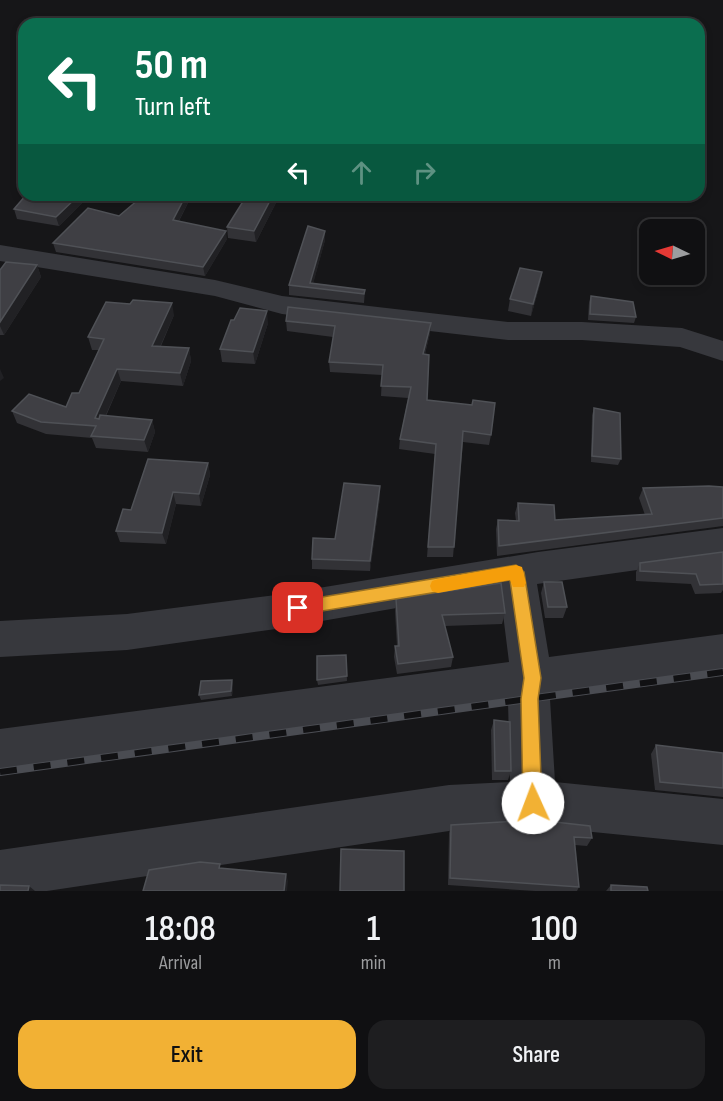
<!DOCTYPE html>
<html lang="en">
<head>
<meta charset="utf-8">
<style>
	:root { --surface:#101012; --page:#1e1e20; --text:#f1f3f6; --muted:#9c9d9f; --line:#303032; --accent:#f2b134 }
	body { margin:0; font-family:"Sofia Sans Condensed",sans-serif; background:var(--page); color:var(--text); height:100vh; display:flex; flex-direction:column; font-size:22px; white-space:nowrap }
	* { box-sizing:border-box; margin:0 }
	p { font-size:20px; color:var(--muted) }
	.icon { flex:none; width:33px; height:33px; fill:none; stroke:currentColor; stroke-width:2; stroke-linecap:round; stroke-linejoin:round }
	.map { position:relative; height:891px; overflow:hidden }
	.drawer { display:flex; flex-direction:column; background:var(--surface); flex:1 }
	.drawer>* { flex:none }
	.banner { position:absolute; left:18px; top:18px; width:687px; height:183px; border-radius:18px; box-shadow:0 3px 9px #0003,0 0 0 2px var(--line); background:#0b6e4f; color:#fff; overflow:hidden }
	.needle { width:39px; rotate:275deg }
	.tools { position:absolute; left:639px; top:219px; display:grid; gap:12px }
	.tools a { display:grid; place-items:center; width:66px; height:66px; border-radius:12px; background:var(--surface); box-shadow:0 3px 9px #0003,0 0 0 2px var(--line); font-size:30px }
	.pin { position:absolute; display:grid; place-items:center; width:51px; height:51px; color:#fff; margin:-26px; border-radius:12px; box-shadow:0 3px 9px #0006 }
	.me { position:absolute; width:66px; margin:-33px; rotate:358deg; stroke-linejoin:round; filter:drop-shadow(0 0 4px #0008) }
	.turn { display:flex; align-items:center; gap:21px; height:126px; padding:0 18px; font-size:27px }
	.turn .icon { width:78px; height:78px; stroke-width:2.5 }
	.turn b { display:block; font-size:42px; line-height:51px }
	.lanes { display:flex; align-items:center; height:57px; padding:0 18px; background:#0003; justify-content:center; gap:30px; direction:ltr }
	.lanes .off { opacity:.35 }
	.eta { display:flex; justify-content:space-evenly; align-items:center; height:102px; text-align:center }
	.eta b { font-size:36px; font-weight:600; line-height:42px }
	.action { display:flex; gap:12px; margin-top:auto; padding:12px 18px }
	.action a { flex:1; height:69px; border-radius:18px; background:var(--accent); color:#111; font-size:24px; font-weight:600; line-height:69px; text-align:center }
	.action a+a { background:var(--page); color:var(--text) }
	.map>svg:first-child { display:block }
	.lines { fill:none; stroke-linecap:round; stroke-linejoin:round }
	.minor { fill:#37383d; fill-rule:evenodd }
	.rail-casing { stroke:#4a4c52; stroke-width:8 }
	.rail { stroke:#111113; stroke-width:6; stroke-dasharray:17; stroke-linecap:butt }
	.wall { fill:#323236 }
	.shaded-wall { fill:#212124 }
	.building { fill:#3f3f44; stroke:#4f5156; stroke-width:1.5 }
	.route { fill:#f2b134; stroke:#9d7322; stroke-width:1.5 }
	.slow { fill:#f59e0b }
</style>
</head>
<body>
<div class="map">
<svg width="723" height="891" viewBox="0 0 723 891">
	<rect width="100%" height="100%" fill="#161618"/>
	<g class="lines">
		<g class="minor">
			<polygon points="0,245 215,280 282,296 508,322 582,322 682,328 723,341 723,361 680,347 582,340 508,340 282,314 215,296 0,261"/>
			<polygon points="723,528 723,558 537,584 549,657 723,634 723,670 551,695 550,699 555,782 723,799 723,845 533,826 449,831 47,891 0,891 0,850 449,785 510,782 508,701 0,773 0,729 509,662 500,590 276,629 127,650 0,657 0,621 127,614 276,595 538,552"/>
		</g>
		<g class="rail-casing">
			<polyline id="rail" points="0,772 723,672"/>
		</g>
		<use href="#rail" class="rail"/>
	</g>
	<g class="wall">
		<polygon points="24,195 82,195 84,201 59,226 17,219 14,209 25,196"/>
		<polygon points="141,195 192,195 179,221 227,239 205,276 56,252 53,243 119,216 139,199"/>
		<polygon points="228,195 280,195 256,242 228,238 227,227 244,200 228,197"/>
		<polygon points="325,231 325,240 313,283 365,290 364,303 289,295 289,285"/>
		<polygon points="37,265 41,277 4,335 0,335 0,270"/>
		<polygon points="542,272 540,284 531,316 508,311 510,299"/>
		<polygon points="591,296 636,317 634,323 588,320 589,302"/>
		<polygon points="174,315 161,346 189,348 191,361 183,386 121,381 106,416 152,420 155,432 148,452 96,448 92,438 46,434 17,423 12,411 66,407 79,393 99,350 92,350 88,337"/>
		<polygon points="286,321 430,333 425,354 427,400 491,435 489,445 463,442 453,557 427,557 435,454 399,449 400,439 408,398 381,396 382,375 330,372 329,362 333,337 287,331"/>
		<polygon points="268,323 255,364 222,362 220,349"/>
		<polygon points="594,408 621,459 618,465 591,462 592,415"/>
		<polygon points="208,463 210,475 201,506 176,504 166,544 120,542 116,531 131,510"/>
		<polygon points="380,486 380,497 370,571 312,569 312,559 335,539"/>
		<polygon points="723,487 723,526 497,556 496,529 498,520 516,521 515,513 518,503 555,520 645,515 639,498 643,488"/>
		<polygon points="723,552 723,590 721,593 695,594 691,584 636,581 636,572 640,563"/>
		<polygon points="544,582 567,607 563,618 545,618 541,593"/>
		<polygon points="396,599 505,613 502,624 445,626 453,657 451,667 397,674 394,657 395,646 397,646 395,611"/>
		<polygon points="346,655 347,681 318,685 317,680"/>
		<polygon points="232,680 233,686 232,696 201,700 199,695"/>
		<polygon points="494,720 511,771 508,780 492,780 491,730"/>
		<polygon points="656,745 723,753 723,797 655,790 651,754"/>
		<polygon points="451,825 592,838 587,846 575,845 579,887 577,891 535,891 448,885 449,833"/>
		<polygon points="611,885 648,891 606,891"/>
	</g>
	<g class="shaded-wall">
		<polygon points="74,195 82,195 84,201 59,226 56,217"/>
		<polygon points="186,195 192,195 175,228 173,220"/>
		<polygon points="273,195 280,195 256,242 254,231"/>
		<polygon points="226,231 227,239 205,276 203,267"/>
		<polygon points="325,231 325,240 312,288 310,283"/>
		<polygon points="37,265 41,277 4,335 0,326 0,322"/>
		<polygon points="542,272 540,284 531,316 533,304"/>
		<polygon points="172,303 174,315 155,358 152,346"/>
		<polygon points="267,311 268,323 255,364 253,352"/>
		<polygon points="431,323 430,333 422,364 423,354"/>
		<polygon points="189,348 191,361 183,386 180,373"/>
		<polygon points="0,369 4,378 0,381"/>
		<polygon points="117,369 121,381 99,430 95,418"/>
		<polygon points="152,420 155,432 148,452 144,440"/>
		<polygon points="208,463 210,475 201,506 199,494"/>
		<polygon points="380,486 380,497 370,571 370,561"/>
		<polygon points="173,492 176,504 166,544 162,533"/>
		<polygon points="232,680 233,686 232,696 231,691"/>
		<polygon points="286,874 288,881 287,891 284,891"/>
		<polygon points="29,886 35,891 28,891"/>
	</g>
	<g class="building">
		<polygon points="26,195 79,195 56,217 14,209"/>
		<polygon points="141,195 186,195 173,220 226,231 203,267 53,243 88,208 119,216 139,199"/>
		<polygon points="247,195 273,195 254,231 227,227"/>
		<polygon points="308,226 325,231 310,283 365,290 364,294 289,285"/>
		<polygon points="6,262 37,265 0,322 0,270"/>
		<polygon points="520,268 542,272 533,304 510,299"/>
		<polygon points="591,296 633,302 636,317 590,314"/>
		<polygon points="133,300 172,303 152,346 189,348 180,373 117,369 95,418 99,419 100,415 152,420 144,440 91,436 96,426 41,422 12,411 29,394 66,407 72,393 79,393 104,339 88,337 106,302 130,304"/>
		<polygon points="288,307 431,323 423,354 429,355 427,400 472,405 473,400 495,403 491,435 463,431 454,547 428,547 436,444 400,439 411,387 381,386 383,365 329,362 335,326 286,321"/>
		<polygon points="240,308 267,311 253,352 220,349 231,320 234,320"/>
		<polygon points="594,408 620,413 621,459 592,456"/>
		<polygon points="148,459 208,463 199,494 173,492 162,533 116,531 123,509 131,510"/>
		<polygon points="344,483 380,486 370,561 312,559 313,538 335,539"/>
		<polygon points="709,486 723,487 723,518 499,546 498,520 519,521 518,503 554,505 555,520 652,514 643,488"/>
		<polygon points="723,552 723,584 700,585 696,574 640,571 640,563"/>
		<polygon points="544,582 562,582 567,607 548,607"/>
		<polygon points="501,583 505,613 442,615 453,657 398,664 395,646 399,646 396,599"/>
		<polygon points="346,655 347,676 317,680 317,656"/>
		<polygon points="232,680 231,691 199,695 201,681"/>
		<polygon points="494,720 510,722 511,771 495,771"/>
		<polygon points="656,745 723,753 723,788 660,782"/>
		<polygon points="537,820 590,826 592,838 574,837 579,887 450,878 451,825"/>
		<polygon points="341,849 404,851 404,891 340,891"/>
		<polygon points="200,862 220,864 219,868 286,874 284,891 143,891 149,870"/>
		<polygon points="0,885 29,886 28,891 0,891"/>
		<polygon points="611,885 647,887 648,891 611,891"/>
	</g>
	<polygon class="route" points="516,565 524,572 541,678 538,699 542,803 539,810 533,813 526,810 523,803 521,699 524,678 510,580 298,615 292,613 290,608 292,603 298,601"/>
	<polygon class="slow" points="516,565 522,567 526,583 524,587 513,587 510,580 438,593 432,591 430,586 432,581 438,579"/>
</svg>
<div class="tools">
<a><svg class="needle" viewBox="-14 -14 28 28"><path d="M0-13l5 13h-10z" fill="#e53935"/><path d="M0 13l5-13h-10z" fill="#9c9d9f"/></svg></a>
</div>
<div class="pin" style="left:298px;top:608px;background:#d93025"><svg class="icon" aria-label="arrive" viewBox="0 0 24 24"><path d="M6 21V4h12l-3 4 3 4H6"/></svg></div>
<svg class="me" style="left:533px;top:803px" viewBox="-20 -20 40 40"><circle r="19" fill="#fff"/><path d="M0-13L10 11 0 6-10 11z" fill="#f2b134"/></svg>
<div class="banner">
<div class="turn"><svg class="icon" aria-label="left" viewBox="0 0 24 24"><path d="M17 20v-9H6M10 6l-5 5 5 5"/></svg><div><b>50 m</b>Turn left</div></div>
<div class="lanes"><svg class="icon" aria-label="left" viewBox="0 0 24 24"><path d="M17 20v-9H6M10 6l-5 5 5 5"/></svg><svg class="icon off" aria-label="ahead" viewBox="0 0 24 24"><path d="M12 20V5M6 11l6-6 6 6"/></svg><svg class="icon off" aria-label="right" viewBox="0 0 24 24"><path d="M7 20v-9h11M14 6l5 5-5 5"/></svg></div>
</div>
</div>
<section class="drawer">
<div class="eta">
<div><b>18:08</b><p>Arrival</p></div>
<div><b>1</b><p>min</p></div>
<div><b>100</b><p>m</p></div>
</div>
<div class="action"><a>Exit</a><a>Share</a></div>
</section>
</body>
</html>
